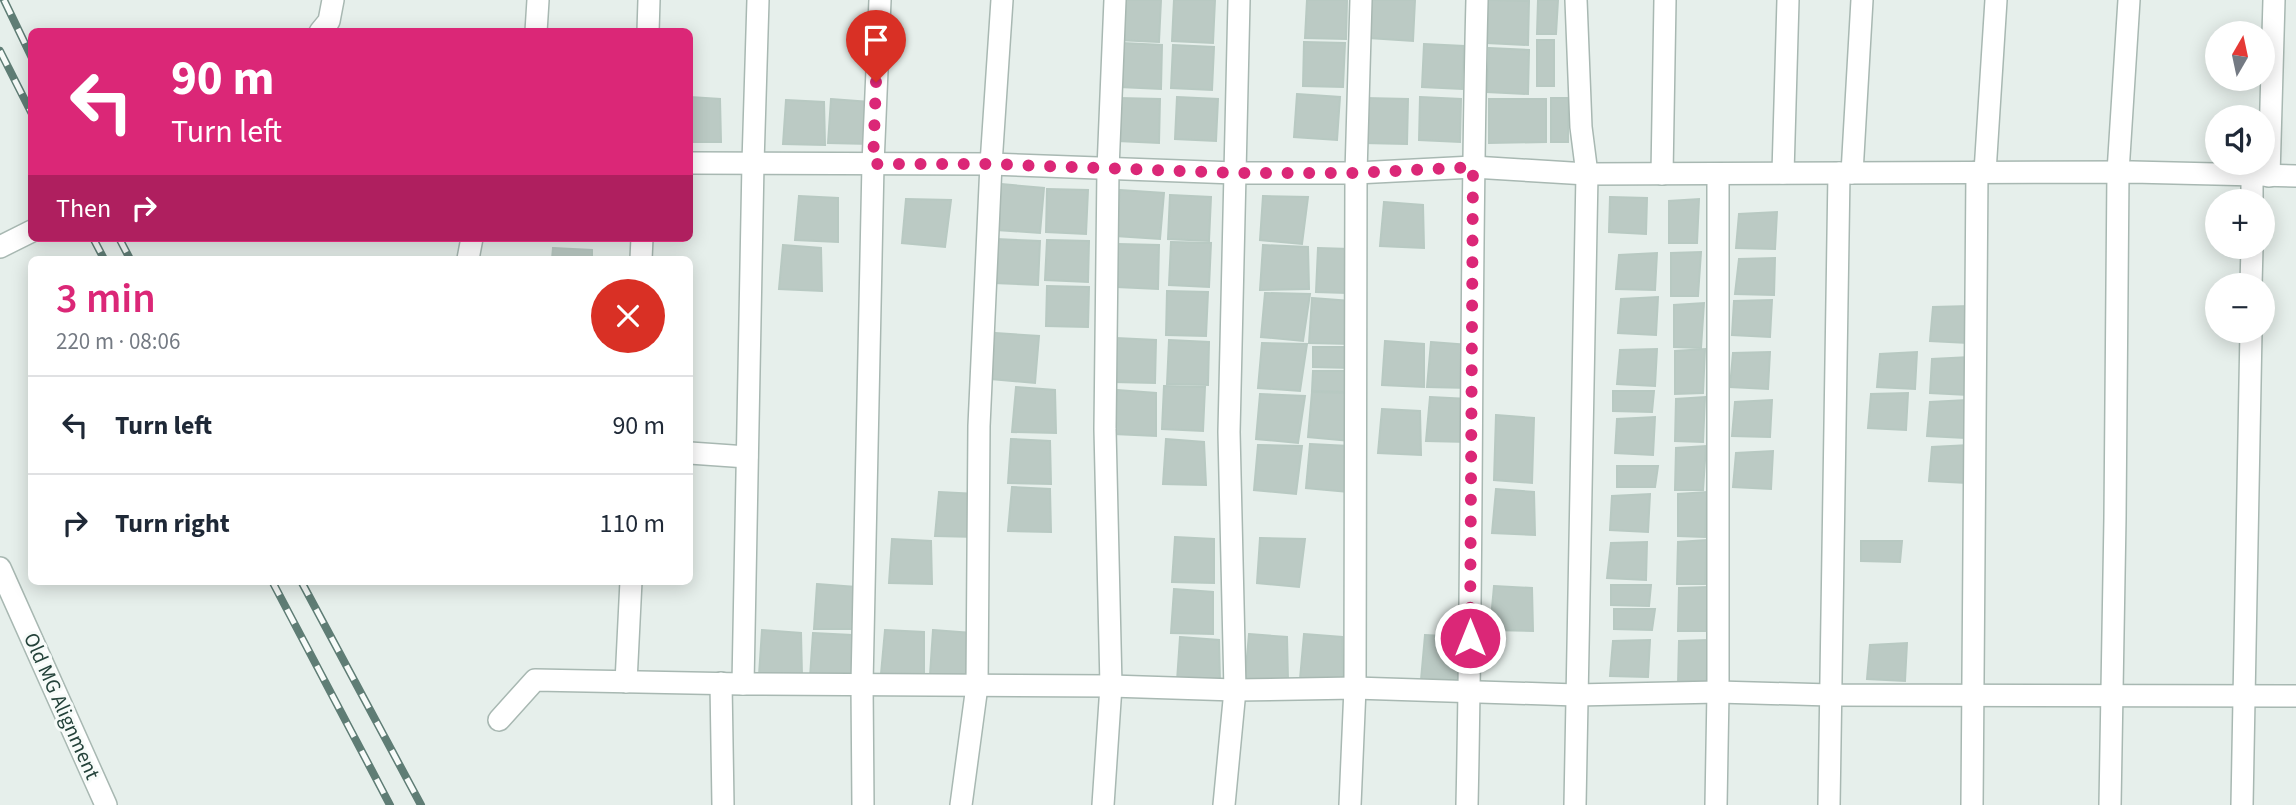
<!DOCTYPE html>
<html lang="en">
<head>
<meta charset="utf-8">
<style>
	:root { --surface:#fff; --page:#f2f2f3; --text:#1f2937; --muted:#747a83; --line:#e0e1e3; --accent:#db2777 }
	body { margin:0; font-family:"Source Sans 3",sans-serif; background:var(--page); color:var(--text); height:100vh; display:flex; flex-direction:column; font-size:26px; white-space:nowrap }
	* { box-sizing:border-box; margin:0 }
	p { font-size:23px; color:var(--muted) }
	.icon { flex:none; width:38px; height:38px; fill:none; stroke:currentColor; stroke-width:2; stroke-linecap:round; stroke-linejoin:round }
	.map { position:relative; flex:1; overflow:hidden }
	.side { position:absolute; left:28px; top:256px; width:665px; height:329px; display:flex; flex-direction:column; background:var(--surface); border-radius:10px; box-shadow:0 4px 18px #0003 }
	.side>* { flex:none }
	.banner { position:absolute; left:28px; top:28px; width:665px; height:214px; border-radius:10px; box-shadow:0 4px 18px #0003; background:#db2777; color:#fff; overflow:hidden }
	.needle { width:46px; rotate:9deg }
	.tools { position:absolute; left:2205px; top:21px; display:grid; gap:14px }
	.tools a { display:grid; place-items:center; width:70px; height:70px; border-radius:50%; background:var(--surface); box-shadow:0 4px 18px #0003; font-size:35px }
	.pin { position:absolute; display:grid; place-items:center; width:60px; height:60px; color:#fff; margin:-72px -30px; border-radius:50% 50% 50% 0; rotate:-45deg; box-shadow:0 0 7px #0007 }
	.pin .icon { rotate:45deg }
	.me { position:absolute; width:77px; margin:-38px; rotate:0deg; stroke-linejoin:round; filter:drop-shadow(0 0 5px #0008) }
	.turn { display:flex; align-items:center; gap:24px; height:147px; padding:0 28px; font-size:32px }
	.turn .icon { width:91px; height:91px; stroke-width:2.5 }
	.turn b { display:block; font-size:49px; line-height:60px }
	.then { display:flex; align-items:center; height:66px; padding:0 28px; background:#0003; gap:14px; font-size:26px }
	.round { display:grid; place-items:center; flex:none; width:74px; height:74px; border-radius:37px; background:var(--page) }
	.overview { display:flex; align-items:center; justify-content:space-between; height:119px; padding:0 28px }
	h1 { font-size:42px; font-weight:600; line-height:52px; color:var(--accent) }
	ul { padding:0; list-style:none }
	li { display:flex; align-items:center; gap:21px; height:98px; padding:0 28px; border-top:2px solid var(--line) }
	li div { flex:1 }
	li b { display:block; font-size:26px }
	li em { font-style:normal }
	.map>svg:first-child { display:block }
	.building { fill:#bbcac4; stroke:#b8c9c2; stroke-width:2 }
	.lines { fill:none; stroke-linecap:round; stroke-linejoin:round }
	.minor-casing { stroke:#a8b8b2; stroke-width:24 }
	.minor { stroke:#fff; stroke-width:21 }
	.rail-casing { stroke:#5f7d75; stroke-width:8 }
	.rail { stroke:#f7fbf9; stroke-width:5; stroke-dasharray:16; stroke-linecap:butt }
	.route { stroke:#db2777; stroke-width:12; stroke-dasharray:0 21.6 }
	.labels { text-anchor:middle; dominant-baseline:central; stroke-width:6; stroke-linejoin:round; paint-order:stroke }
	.street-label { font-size:21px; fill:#24423a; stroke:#f7fbf9 }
</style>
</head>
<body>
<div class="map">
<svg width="2296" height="805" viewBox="0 0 2296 805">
	<rect width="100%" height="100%" fill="#e6efeb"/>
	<g class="building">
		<polygon points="1120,0 1161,0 1159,42 1118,40"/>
		<polygon points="1174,0 1215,0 1213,43 1172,41"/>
		<polygon points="1307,0 1347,0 1346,39 1305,38"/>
		<polygon points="1371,0 1415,0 1413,41 1369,38"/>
		<polygon points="1488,0 1529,1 1528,45 1487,43"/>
		<polygon points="1538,0 1558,0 1556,34 1537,34"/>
		<rect x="1537" y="40" width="17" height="46"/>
		<polygon points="1304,42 1345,43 1343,87 1303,86"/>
		<polygon points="1122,43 1162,45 1161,89 1120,87"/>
		<polygon points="1424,44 1464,46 1462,89 1422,87"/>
		<polygon points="1173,45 1214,47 1212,90 1171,88"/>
		<polygon points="1489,48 1529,50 1528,94 1487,92"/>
		<polygon points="1297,94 1340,97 1337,140 1294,137"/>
		<polygon points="690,97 720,99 721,142 690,142"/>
		<polygon points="1177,97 1218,99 1216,141 1175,139"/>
		<polygon points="1420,97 1461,99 1460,142 1419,140"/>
		<polygon points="1119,98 1160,99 1159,143 1118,141"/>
		<polygon points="1365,98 1408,99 1407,144 1364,143"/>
		<rect x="1551" y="98" width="17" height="44"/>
		<polygon points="831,99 870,102 871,144 828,143"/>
		<polygon points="1489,99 1546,99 1546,142 1489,143"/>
		<polygon points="786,100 824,102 825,145 783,144"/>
		<polygon points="1001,184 1044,188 1040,233 997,230"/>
		<polygon points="1047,189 1088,190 1086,234 1046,232"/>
		<polygon points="1120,190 1164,193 1160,239 1116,236"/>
		<polygon points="1170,195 1211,197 1209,241 1168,239"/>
		<polygon points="799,196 838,198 838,242 795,240"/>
		<polygon points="1263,196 1308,197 1302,244 1260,240"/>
		<polygon points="1610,197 1647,198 1646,234 1609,232"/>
		<polygon points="906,199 951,200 945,247 902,243"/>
		<polygon points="1699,199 1697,243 1669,243 1669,201"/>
		<polygon points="1384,202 1423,205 1424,248 1380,246"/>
		<polygon points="1777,212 1775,249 1736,248 1739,214"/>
		<polygon points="996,239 1040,241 1038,285 994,283"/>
		<polygon points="1047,240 1089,241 1088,282 1045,280"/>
		<polygon points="1171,242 1211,243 1209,287 1169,285"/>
		<polygon points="1118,244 1159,245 1158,289 1117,287"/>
		<polygon points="783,245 821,248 822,291 779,289"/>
		<polygon points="1263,245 1308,247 1309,289 1260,290"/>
		<polygon points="553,248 592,250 592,259 552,259"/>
		<polygon points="1318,248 1349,249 1347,293 1316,292"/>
		<polygon points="1701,252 1698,296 1671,296 1671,253"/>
		<polygon points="1657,253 1655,290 1616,289 1619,255"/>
		<polygon points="1775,258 1774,295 1735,294 1739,259"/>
		<polygon points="1047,286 1089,287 1088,327 1046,326"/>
		<polygon points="1167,291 1208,292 1206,336 1166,335"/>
		<polygon points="1265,293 1310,294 1303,341 1261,337"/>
		<polygon points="1658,297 1656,335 1618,333 1621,299"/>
		<polygon points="1312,298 1351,301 1352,344 1309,343"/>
		<polygon points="1772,300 1770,337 1732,335 1734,301"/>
		<polygon points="1704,303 1701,348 1674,347 1674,305"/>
		<polygon points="1970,306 1968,343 1930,341 1933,307"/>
		<polygon points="995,333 1039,336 1035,383 991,379"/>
		<polygon points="1116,338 1156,340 1155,383 1114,382"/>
		<polygon points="1169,340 1209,342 1208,385 1167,384"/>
		<polygon points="1385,341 1424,344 1424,387 1382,385"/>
		<polygon points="1431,342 1469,345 1470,388 1427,387"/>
		<polygon points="1262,343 1307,344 1300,391 1258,388"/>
		<polygon points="1313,347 1354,347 1352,368 1313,367"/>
		<polygon points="1657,349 1655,386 1617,384 1620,350"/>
		<polygon points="1705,349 1703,393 1675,394 1675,351"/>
		<polygon points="1770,352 1768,389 1730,387 1733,353"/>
		<polygon points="1917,352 1915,389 1877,387 1880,354"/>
		<polygon points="1970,357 1968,395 1930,393 1932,359"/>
		<polygon points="1313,371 1353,371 1351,392 1312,391"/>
		<polygon points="1164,386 1205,387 1203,431 1162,429"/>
		<polygon points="1016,387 1055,390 1056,433 1012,432"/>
		<polygon points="1117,390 1156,393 1156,436 1114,434"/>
		<polygon points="1613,391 1654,391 1652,412 1613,411"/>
		<polygon points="1312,392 1351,393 1350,441 1308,437"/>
		<polygon points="1908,393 1906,430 1868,428 1871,394"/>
		<polygon points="1260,394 1305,396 1298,443 1256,439"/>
		<polygon points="1430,397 1469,399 1469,442 1426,441"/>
		<polygon points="1705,397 1703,442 1675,441 1676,399"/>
		<polygon points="1772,400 1770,437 1732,436 1735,402"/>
		<polygon points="1967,400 1965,438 1927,436 1930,402"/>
		<polygon points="1382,409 1420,411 1421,455 1378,453"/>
		<polygon points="1496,415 1534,418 1532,483 1494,480"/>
		<polygon points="1655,417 1653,455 1615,453 1617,419"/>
		<polygon points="1011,439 1050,441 1051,484 1008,483"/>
		<polygon points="1166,439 1204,442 1206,485 1163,484"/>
		<polygon points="1310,444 1349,446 1348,492 1306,488"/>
		<polygon points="1258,445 1302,446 1296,494 1254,490"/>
		<polygon points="1969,445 1967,483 1929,481 1932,447"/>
		<polygon points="1706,446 1703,490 1675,490 1676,448"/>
		<polygon points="1773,451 1771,489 1733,487 1736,453"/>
		<polygon points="1617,466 1658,466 1655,487 1617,487"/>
		<polygon points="1012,487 1050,489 1051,532 1008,531"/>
		<polygon points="1496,489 1534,492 1535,535 1492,533"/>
		<polygon points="939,492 977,494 978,537 935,536"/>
		<polygon points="1707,492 1705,537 1678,536 1678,494"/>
		<polygon points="1650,494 1648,532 1610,530 1612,496"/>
		<polygon points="1175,537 1214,539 1214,583 1172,582"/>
		<polygon points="1260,538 1305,539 1299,587 1257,583"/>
		<polygon points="892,539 931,541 932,584 889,583"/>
		<polygon points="1707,540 1705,584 1677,584 1678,542"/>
		<polygon points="1861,541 1902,541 1900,562 1861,561"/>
		<polygon points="1647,542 1646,580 1607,578 1611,543"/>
		<polygon points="817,584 856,587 856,629 814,629"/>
		<polygon points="1611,585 1651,585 1649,606 1611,605"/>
		<polygon points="1494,586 1532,588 1533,631 1490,630"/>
		<polygon points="1708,587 1706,631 1678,631 1679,588"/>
		<polygon points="1174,589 1213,592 1213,634 1171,633"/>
		<polygon points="1614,609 1655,609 1652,630 1614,629"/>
		<polygon points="762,630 801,633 802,676 759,675"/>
		<polygon points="885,630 924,632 924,676 881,674"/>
		<polygon points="933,630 972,633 973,676 930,675"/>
		<polygon points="813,633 852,635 853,678 810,677"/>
		<polygon points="1249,634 1287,637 1288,680 1245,679"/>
		<polygon points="1304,634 1342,637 1343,680 1300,679"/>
		<polygon points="1425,635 1463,637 1464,680 1421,680"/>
		<polygon points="1180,637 1219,640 1220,682 1177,681"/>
		<polygon points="1650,640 1648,677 1610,676 1613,641"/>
		<polygon points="1708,640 1706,683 1678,684 1679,641"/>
		<polygon points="1907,643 1905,681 1867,679 1870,645"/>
	</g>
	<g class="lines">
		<g class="minor-casing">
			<g id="minor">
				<polyline points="320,32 329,21 333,0"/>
				<polyline points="536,32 538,0"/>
				<polyline points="648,32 649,0"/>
				<polyline points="690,163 991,164 1235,173 1356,173 1473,167 1587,174 2132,172 2296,176"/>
				<polyline points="1985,172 1996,0"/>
				<polyline points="1783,173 1788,0"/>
				<polyline points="1852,173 1862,0"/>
				<polyline points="1662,174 1665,0"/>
				<polyline points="2269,176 2274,0"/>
				<polyline points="2252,201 2252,174"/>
				<polyline points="0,247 32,231"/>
				<polyline points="468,259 472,238"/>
				<polyline points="641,259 642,238"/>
				<polyline points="2251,285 2252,247"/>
				<polyline points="690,453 747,457"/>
				<polyline points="0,568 106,805"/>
				<polyline points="626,682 631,581"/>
				<polyline points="721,683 723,805"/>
				<polyline points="743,684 753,163 758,0"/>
				<polyline points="499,720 535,680 743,684 1111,686 1235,690 1355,688 1576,695 1718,692 1830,695 2296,696"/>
				<polyline points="863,805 862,684 873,164 880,0"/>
				<polyline points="961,805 977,686 979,426 991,164 1002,0"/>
				<polyline points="1103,805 1111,686 1105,429 1108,169 1115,0"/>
				<polyline points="1224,805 1235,690 1229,432 1239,0"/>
				<polyline points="1350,805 1355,688 1356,173 1361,0"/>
				<path d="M1467,805C1473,537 1470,268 1477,0"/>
				<polyline points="1575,805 1587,174 1581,127 1576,0"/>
				<polyline points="1716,805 1718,692 1718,174"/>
				<polyline points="1829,805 1839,173"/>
				<polyline points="1972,805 1977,172"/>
				<polyline points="2110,805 2115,518 2118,172 2129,0"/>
				<polyline points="2242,805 2251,331"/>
			</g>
		</g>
		<use href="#minor" class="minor"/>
		<g class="rail-casing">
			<g id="rail">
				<polyline points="4,0 32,58"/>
				<polyline points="0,51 32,114"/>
				<polyline points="93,238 104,259"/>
				<polyline points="119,238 130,259"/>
				<polyline points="272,581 390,805"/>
				<polyline points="301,581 421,805"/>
			</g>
		</g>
		<use href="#rail" class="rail"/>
	</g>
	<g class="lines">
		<polyline class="route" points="876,82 873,164 991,164 1235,173 1356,173 1473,167 1470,638"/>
	</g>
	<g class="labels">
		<g class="street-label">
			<text transform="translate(62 706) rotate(66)">Old MG Alignment</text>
		</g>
	</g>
</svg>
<div class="tools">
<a><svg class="needle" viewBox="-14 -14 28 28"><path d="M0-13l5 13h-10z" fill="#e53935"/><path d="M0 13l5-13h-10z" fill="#747a83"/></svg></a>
<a><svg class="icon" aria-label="sound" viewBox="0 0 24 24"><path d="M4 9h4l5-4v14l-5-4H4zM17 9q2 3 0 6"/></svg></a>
<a>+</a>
<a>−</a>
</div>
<div class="pin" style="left:876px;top:82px;background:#d93025"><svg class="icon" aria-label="arrive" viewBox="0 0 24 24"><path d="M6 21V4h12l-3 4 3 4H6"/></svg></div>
<svg class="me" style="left:1470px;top:638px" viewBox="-20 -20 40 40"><circle r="17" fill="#db2777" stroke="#fff" stroke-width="3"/><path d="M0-11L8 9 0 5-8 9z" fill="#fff"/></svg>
<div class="banner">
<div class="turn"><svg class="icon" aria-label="left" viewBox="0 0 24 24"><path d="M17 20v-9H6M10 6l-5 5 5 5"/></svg><div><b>90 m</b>Turn left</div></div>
<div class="then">Then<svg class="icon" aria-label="right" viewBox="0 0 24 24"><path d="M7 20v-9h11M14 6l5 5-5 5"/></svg></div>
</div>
<section class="side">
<div class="overview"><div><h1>3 min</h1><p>220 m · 08:06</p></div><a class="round" style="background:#d93025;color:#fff"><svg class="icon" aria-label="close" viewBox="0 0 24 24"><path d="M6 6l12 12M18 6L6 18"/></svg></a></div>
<ul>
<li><svg class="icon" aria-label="left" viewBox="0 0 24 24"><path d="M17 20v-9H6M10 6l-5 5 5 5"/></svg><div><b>Turn left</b></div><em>90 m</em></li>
<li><svg class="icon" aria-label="right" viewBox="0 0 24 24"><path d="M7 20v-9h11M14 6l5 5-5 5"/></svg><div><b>Turn right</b></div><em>110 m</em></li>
</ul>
</section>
</div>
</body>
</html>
